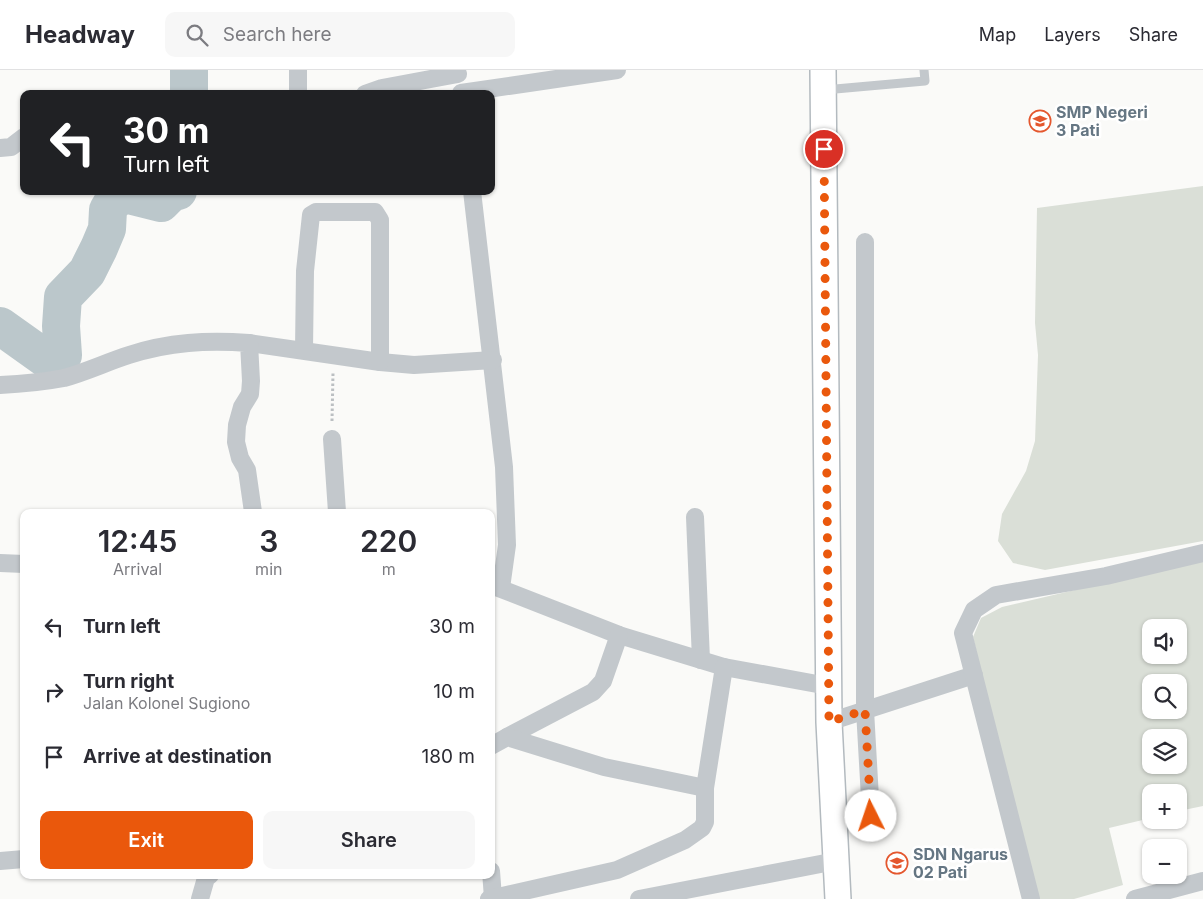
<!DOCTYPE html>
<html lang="en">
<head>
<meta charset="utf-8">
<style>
	:root { --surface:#fff; --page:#f7f7f7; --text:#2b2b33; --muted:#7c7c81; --line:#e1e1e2; --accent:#ea580c }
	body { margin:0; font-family:Inter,sans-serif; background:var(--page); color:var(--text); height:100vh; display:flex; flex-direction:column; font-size:19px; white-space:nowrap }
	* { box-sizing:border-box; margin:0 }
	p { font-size:16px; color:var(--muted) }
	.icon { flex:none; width:28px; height:28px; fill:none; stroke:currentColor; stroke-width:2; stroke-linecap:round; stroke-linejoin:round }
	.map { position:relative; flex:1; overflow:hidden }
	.panel { position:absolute; left:20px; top:439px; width:475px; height:370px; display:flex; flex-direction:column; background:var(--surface); border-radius:10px; box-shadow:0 1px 4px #0004 }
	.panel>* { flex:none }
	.top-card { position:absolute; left:20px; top:20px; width:475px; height:105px; border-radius:10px; box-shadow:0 1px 4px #0004; background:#202124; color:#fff; overflow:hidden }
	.tools { position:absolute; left:1142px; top:549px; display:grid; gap:10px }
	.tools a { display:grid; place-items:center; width:45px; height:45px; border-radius:10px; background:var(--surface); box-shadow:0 1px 4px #0004; font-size:25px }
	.pin { position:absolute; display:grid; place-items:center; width:42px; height:42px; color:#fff; margin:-21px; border:2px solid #fff; border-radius:50%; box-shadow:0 1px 5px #0007 }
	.me { position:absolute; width:55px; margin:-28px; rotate:356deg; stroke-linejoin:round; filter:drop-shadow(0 0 4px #0008) }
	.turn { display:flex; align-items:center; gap:18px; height:105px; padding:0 20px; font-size:22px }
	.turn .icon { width:65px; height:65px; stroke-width:2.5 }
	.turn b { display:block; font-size:35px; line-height:42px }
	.eta { display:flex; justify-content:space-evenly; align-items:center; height:85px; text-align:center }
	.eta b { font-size:30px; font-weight:600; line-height:35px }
	.primary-button { display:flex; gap:10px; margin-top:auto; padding:10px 20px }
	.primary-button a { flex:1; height:58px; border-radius:10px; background:var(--accent); color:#fff; font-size:20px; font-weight:600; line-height:58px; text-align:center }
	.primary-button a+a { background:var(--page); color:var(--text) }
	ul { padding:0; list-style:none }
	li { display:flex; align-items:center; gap:15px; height:65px; padding:0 20px }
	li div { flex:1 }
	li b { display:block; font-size:19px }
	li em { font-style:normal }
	header { display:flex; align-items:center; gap:30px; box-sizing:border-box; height:70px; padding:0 25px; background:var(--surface); border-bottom:1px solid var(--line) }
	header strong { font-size:24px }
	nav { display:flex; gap:28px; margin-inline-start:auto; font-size:18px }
	.search { width:350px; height:45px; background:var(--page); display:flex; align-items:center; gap:12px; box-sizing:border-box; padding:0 18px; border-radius:10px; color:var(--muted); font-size:19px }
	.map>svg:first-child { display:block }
	.green { fill:#dadfd7; fill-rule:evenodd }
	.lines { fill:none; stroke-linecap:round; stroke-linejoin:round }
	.river { stroke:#bbc7cb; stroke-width:38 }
	.secondary-casing { stroke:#b3babf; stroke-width:28 }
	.path { stroke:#bbbfc2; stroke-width:3; stroke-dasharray:2.5 2.5; stroke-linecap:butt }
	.service { stroke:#c3c8cc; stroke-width:9 }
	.minor { stroke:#c3c8cc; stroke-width:18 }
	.secondary { stroke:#fff; stroke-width:25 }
	.route { stroke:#ea580c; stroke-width:9; stroke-dasharray:0 16.2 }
	.labels { text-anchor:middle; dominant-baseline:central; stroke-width:5; stroke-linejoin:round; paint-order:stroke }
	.poi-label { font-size:16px; font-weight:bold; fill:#657683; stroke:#fff; text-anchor:start }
</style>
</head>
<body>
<header>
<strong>Headway</strong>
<div class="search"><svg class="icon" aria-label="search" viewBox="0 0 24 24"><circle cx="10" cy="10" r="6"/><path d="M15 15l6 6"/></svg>Search here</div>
<nav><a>Map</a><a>Layers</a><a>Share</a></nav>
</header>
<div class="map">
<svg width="1203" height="829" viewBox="0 0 1203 829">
	<rect width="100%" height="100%" fill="#fafaf8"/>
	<g class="green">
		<polygon points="1203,116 1203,471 1045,500 1013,493 998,471 1002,444 1026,401 1035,371 1038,285 1035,253 1037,138"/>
		<path d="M1203,490V736L1179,741V722H1151V748L1109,758L1123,815L1074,829H1038L1023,778L973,567L981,548L1002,537ZM1151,558H1179V585H1151ZM1151,612H1179V640H1151ZM1151,668H1179V695H1151Z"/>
	</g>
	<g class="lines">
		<g class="river">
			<polyline points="189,0 189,24"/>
			<polyline points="0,256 45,288 55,294 63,285 61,256 63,227 87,202 99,178 107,159 108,140 115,128 129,125 161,133 171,123 178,121"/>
		</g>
		<g class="secondary-casing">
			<polyline id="secondary" points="823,0 829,652 838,829"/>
		</g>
		<polyline class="path" points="332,351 333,303"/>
		<polyline class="service" points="824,20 925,11 924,0"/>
		<g class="minor">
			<polyline points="461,23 617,0"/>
			<polyline points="298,24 298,0"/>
			<polyline points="365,24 382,18 458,4"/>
			<polyline points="0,78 11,77 24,67"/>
			<polyline points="472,121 504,397 507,475 501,518"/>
			<polyline points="865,172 865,640 871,746"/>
			<polyline points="249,273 380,292 414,295 493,290"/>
			<polyline points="304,280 305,201 311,145 316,142 375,142 380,150 380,292"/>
			<path d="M0,315C22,314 43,312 64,308C86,302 107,292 129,285C169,272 207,270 249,273L251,311L250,324L242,337L237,355L236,372L240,388L247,400L253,442"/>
			<polyline points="332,369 337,442"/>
			<polyline points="695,447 701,590"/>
			<polyline points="0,493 24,494"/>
			<polyline points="491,515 619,565 701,590 724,597 828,616"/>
			<polyline points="829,652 974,605"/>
			<polyline points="507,667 593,622 603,611 619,565"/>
			<polyline points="491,676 507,667 604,697 705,718"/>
			<polyline points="0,791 24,789"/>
			<polyline points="491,801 493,828"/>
			<polyline points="200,829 206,808 210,805"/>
			<polyline points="489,829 617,800 685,770 702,758 705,752 705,718 724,597"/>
			<polyline points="639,829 836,791"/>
			<polyline points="1031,829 963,563 974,540 996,525 1106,506 1203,483"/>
			<polyline points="1135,829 1203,811"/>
		</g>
		<use href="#secondary" class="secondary"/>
	</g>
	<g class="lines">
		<polyline class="route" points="824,79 829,652 865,640 871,746"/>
	</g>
	<defs>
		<g id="school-ring" transform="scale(1.125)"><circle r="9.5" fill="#fff" stroke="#e4572e" stroke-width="1.5"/><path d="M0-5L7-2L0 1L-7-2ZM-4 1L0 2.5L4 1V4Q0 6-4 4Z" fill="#e4572e"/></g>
	</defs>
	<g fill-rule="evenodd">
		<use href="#school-ring" x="1040" y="51"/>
		<use href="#school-ring" x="897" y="793"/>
	</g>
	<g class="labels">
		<g class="poi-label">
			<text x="1056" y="42">SMP Negeri<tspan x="1056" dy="18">3 Pati</tspan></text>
			<text x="913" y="784">SDN Ngarus<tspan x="913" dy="18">02 Pati</tspan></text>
		</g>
	</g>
</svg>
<div class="tools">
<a><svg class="icon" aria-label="sound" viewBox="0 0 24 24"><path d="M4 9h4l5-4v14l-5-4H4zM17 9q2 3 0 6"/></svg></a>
<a><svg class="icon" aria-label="search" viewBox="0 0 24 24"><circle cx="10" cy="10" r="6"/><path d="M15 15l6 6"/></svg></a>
<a><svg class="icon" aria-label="layers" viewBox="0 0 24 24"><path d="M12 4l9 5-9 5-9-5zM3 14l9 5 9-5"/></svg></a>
<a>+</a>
<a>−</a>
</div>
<div class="pin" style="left:824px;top:79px;background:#d93025"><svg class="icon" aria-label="arrive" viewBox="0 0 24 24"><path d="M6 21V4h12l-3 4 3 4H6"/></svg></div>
<svg class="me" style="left:871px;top:746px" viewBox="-20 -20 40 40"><circle r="19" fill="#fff"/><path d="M0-13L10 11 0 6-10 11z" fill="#ea580c"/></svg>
<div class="top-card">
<div class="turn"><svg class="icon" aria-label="left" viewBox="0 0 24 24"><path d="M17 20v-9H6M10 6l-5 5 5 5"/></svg><div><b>30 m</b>Turn left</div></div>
</div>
<section class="panel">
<div class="eta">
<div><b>12:45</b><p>Arrival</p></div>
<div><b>3</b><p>min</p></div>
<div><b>220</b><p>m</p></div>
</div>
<ul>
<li><svg class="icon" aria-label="left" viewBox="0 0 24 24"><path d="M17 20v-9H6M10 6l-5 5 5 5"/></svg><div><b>Turn left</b></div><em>30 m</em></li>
<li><svg class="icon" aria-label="right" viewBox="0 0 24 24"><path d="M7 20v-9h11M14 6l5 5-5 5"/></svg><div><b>Turn right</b><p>Jalan Kolonel Sugiono</p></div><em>10 m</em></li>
<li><svg class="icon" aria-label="arrive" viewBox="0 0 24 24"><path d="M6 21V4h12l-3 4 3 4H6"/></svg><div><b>Arrive at destination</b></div><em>180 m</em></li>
</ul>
<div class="primary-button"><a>Exit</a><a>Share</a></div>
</section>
</div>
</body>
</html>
